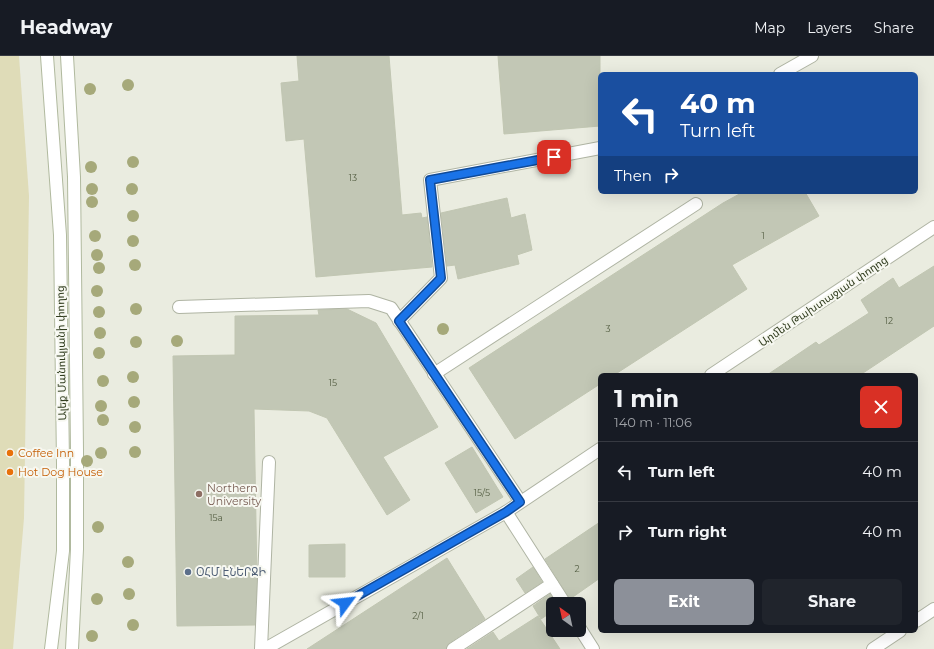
<!DOCTYPE html>
<html lang="en">
<head>
<meta charset="utf-8">
<style>
	:root { --surface:#171b24; --page:#20242c; --text:#f1f3f6; --muted:#9ea1a6; --line:#363941; --accent:#8c9099 }
	body { margin:0; font-family:Montserrat,"Noto Sans Armenian",sans-serif; background:var(--page); color:var(--text); height:100vh; display:flex; flex-direction:column; font-size:15px; white-space:nowrap }
	* { box-sizing:border-box; margin:0 }
	p { font-size:13px; color:var(--muted) }
	.icon { flex:none; width:22px; height:22px; fill:none; stroke:currentColor; stroke-width:2; stroke-linecap:round; stroke-linejoin:round }
	.map { position:relative; flex:1; overflow:hidden }
	.drawer { position:absolute; left:598px; top:317px; width:320px; height:260px; display:flex; flex-direction:column; background:var(--surface); border-radius:6px; box-shadow:0 4px 16px #0002 }
	.drawer>* { flex:none }
	.hud { position:absolute; left:598px; top:16px; width:320px; height:122px; border-radius:6px; box-shadow:0 4px 16px #0002; background:#1a4fa0; color:#fff; overflow:hidden }
	.needle { width:26px; rotate:327deg }
	.buttons { position:absolute; left:546px; top:541px; display:grid; gap:8px }
	.buttons a { display:grid; place-items:center; width:40px; height:40px; border-radius:6px; background:var(--surface); box-shadow:0 4px 16px #0002; font-size:20px }
	.pin { position:absolute; display:grid; place-items:center; width:34px; height:34px; color:#fff; margin:-17px; border-radius:8px; box-shadow:0 2px 6px #0006 }
	.me { position:absolute; width:44px; margin:-22px; rotate:60deg; stroke-linejoin:round; filter:drop-shadow(0 0 3px #0008) }
	.turn { display:flex; align-items:center; gap:14px; height:84px; padding:0 16px; font-size:18px }
	.turn .icon { width:52px; height:52px; stroke-width:2.5 }
	.turn b { display:block; font-size:28px; line-height:34px }
	.then { display:flex; align-items:center; height:38px; padding:0 16px; background:#0003; gap:8px; font-size:15px }
	.round { display:grid; place-items:center; flex:none; width:42px; height:42px; border-radius:6px; background:var(--page) }
	.headline { display:flex; align-items:center; justify-content:space-between; height:68px; padding:0 16px }
	h1 { font-size:24px; font-weight:700; line-height:30px }
	.action { display:flex; gap:8px; margin-top:auto; padding:8px 16px }
	.action a { flex:1; height:46px; border-radius:6px; background:var(--accent); color:#fff; font-size:16px; font-weight:700; line-height:46px; text-align:center }
	.action a+a { background:var(--page); color:var(--text) }
	ul { padding:0; list-style:none }
	li { display:flex; align-items:center; gap:12px; height:60px; padding:0 16px; border-top:1px solid var(--line) }
	li div { flex:1 }
	li b { display:block; font-size:15px }
	li em { font-style:normal }
	header { display:flex; align-items:center; gap:24px; box-sizing:border-box; height:56px; padding:0 20px; background:var(--surface); border-bottom:1px solid var(--line) }
	header strong { font-size:19px }
	nav { display:flex; gap:22px; margin-inline-start:auto; font-size:14px }
	.map>svg:first-child { display:block }
	.green { fill:#dfdcb8 }
	.building { fill:#c2c7b5; stroke:#c1c6b2 }
	.lines { fill:none; stroke-linecap:round; stroke-linejoin:round }
	.lane-casing { stroke:#afb4a3; stroke-width:14 }
	.street-casing { stroke:#afb4a3; stroke-width:14 }
	.secondary-casing { stroke:#b0b99e; stroke-width:14 }
	.lane { stroke:#fff; stroke-width:12 }
	.street { stroke:#fff; stroke-width:12 }
	.secondary { stroke:#fff; stroke-width:12 }
	.tree { fill:#a6a97a }
	.route-casing { stroke:#114b97; stroke-width:10 }
	.route { stroke:#1a73e8; stroke-width:7 }
	.food-dot { fill:#e8710a; stroke:#f7f8f1; stroke-width:1.5 }
	.education-dot { fill:#8d6e63; stroke:#f7f8f1; stroke-width:1.5 }
	.service-dot { fill:#5c6f8a; stroke:#f7f8f1; stroke-width:1.5 }
	.labels { text-anchor:middle; dominant-baseline:central; stroke-width:4; stroke-linejoin:round; paint-order:stroke }
	.number-label { font-size:9px; fill:#566045 }
	.street-label { font-size:11px; fill:#323e20; stroke:#f7f8f1 }
	.food-label { font-size:11px; fill:#c56008; stroke:#f7f8f1; text-anchor:start }
	.education-label { font-size:11px; fill:#785e54; stroke:#f7f8f1; text-anchor:start }
	.service-label { font-size:11px; fill:#4e5e75; stroke:#f7f8f1; text-anchor:start }
</style>
</head>
<body>
<header>
<strong>Headway</strong>
<nav><a>Map</a><a>Layers</a><a>Share</a></nav>
</header>
<div class="map">
<svg width="934" height="593" viewBox="0 0 934 593">
	<rect width="100%" height="100%" fill="#eaece0"/>
	<polygon class="green" points="0,0 19,0 29,140 24,462 13,593 0,593"/>
	<g class="building">
		<polygon points="297,0 389,0 402,159 421,157 422,162 427,161 432,211 316,221 304,83 286,85 281,27 299,25"/>
		<polygon points="498,0 600,0 600,70 504,78"/>
		<polygon points="743,136 805,136 819,160 732,209 747,233 614,319 600,319 600,328 515,383 469,312 723,147"/>
		<polygon points="507,142 511,162 525,158 532,194 517,199 519,208 458,223 455,209 447,210 441,157"/>
		<polygon points="934,210 934,270 860,319 767,319 816,286 819,289 869,257 861,244 893,222 899,232"/>
		<polygon points="347,253 376,267 438,371 383,401 410,444 387,459 327,362 309,355 254,353 257,523 255,569 177,570 173,300 235,299 235,260 319,259 318,254"/>
		<polygon points="472,391 503,441 476,457 445,407"/>
		<polygon points="600,466 600,522 570,543 545,503"/>
		<polygon points="345,488 345,521 309,521 309,489"/>
		<polygon points="447,502 485,563 449,587 447,589 446,593 307,593"/>
		<polygon points="533,511 542,526 525,537 516,523"/>
		<polygon points="550,538 556,548 553,548 553,555 541,563 533,550"/>
		<polygon points="538,560 560,593 467,593 493,576 499,585"/>
	</g>
	<g class="lines">
		<g class="lane-casing">
			<g id="lane">
				<polyline points="780,18 812,0"/>
				<polyline points="179,251 369,245 391,252 520,445"/>
				<polyline points="399,265 441,222 430,124 600,92"/>
				<polyline points="434,318 696,148"/>
				<polyline points="506,456 565,548"/>
				<polyline points="579,571 593,593"/>
				<polyline points="261,593 269,406"/>
				<polyline points="453,593 552,528"/>
			</g>
		</g>
		<g class="street-casing">
			<g id="street">
				<polyline points="711,319 934,171"/>
				<polyline points="916,565 934,553"/>
				<polyline points="265,593 506,456 600,393"/>
				<polyline points="873,593 900,575"/>
			</g>
		</g>
		<g class="secondary-casing">
			<g id="secondary">
				<polyline points="47,0 60,179 63,408 63,495 51,593"/>
				<polyline points="67,0 74,121 77,395 77,493 72,593"/>
			</g>
		</g>
		<use href="#lane" class="lane"/>
		<use href="#street" class="street"/>
		<use href="#secondary" class="secondary"/>
	</g>
	<g class="tree">
		<circle cx="128" cy="29" r="6"/>
		<circle cx="90" cy="33" r="6"/>
		<circle cx="133" cy="106" r="6"/>
		<circle cx="91" cy="111" r="6"/>
		<circle cx="92" cy="133" r="6"/>
		<circle cx="132" cy="133" r="6"/>
		<circle cx="92" cy="146" r="6"/>
		<circle cx="133" cy="160" r="6"/>
		<circle cx="95" cy="180" r="6"/>
		<circle cx="133" cy="185" r="6"/>
		<circle cx="97" cy="199" r="6"/>
		<circle cx="135" cy="209" r="6"/>
		<circle cx="99" cy="212" r="6"/>
		<circle cx="97" cy="235" r="6"/>
		<circle cx="136" cy="253" r="6"/>
		<circle cx="99" cy="256" r="6"/>
		<circle cx="443" cy="273" r="6"/>
		<circle cx="100" cy="277" r="6"/>
		<circle cx="177" cy="285" r="6"/>
		<circle cx="136" cy="286" r="6"/>
		<circle cx="99" cy="297" r="6"/>
		<circle cx="133" cy="321" r="6"/>
		<circle cx="103" cy="325" r="6"/>
		<circle cx="134" cy="346" r="6"/>
		<circle cx="101" cy="350" r="6"/>
		<circle cx="103" cy="364" r="6"/>
		<circle cx="135" cy="371" r="6"/>
		<circle cx="135" cy="396" r="6"/>
		<circle cx="101" cy="397" r="6"/>
		<circle cx="87" cy="405" r="6"/>
		<circle cx="98" cy="471" r="6"/>
		<circle cx="128" cy="506" r="6"/>
		<circle cx="129" cy="538" r="6"/>
		<circle cx="97" cy="543" r="6"/>
		<circle cx="133" cy="569" r="6"/>
		<circle cx="92" cy="580" r="6"/>
	</g>
	<g class="lines">
		<g class="route-casing">
			<polyline id="route" points="345,547 506,456 520,446 399,265 441,222 430,124 554,101"/>
		</g>
		<use href="#route" class="route"/>
	</g>
	<g class="food-dot">
		<circle cx="10" cy="397" r="4"/>
		<circle cx="10" cy="416" r="4"/>
	</g>
	<circle class="education-dot" cx="199" cy="438" r="4"/>
	<circle class="service-dot" cx="188" cy="516" r="4"/>
	<g class="labels">
		<g class="number-label">
			<text x="353" y="121">13</text>
			<text x="763" y="179">1</text>
			<text x="889" y="264">12</text>
			<text x="608" y="272">3</text>
			<text x="333" y="326">15</text>
			<text x="482" y="436">15/5</text>
			<text x="216" y="461">15a</text>
			<text x="577" y="512">2</text>
			<text x="418" y="559">2/1</text>
		</g>
		<g class="street-label">
			<text transform="translate(823 245) rotate(-34)">Արմեն Թախտաջյան փողոց</text>
			<text transform="translate(61 297) rotate(-91)">Ալեք Մանուկյանի փողոց</text>
		</g>
		<g class="food-label">
			<text x="18" y="397">Coffee Inn</text>
			<text x="18" y="416">Hot Dog House</text>
		</g>
		<g class="education-label">
			<text x="207" y="432">Northern<tspan x="207" dy="13">University</tspan></text>
		</g>
		<g class="service-label">
			<text x="196" y="516">ՕՀՄ ԷՆԵՐՋԻ</text>
		</g>
	</g>
</svg>
<div class="buttons">
<a><svg class="needle" viewBox="-14 -14 28 28"><path d="M0-13l5 13h-10z" fill="#e53935"/><path d="M0 13l5-13h-10z" fill="#9ea1a6"/></svg></a>
</div>
<div class="pin" style="left:554px;top:101px;background:#d93025"><svg class="icon" aria-label="arrive" viewBox="0 0 24 24"><path d="M6 21V4h12l-3 4 3 4H6"/></svg></div>
<svg class="me" style="left:345px;top:547px" viewBox="-20 -20 40 40"><path d="M0-17L14 15 0 8-14 15z" fill="#1a73e8" stroke="#fff" stroke-width="4"/></svg>
<div class="hud">
<div class="turn"><svg class="icon" aria-label="left" viewBox="0 0 24 24"><path d="M17 20v-9H6M10 6l-5 5 5 5"/></svg><div><b>40 m</b>Turn left</div></div>
<div class="then">Then<svg class="icon" aria-label="right" viewBox="0 0 24 24"><path d="M7 20v-9h11M14 6l5 5-5 5"/></svg></div>
</div>
<section class="drawer">
<div class="headline"><div><h1>1 min</h1><p>140 m · 11:06</p></div><a class="round" style="background:#d93025;color:#fff"><svg class="icon" aria-label="close" viewBox="0 0 24 24"><path d="M6 6l12 12M18 6L6 18"/></svg></a></div>
<ul>
<li><svg class="icon" aria-label="left" viewBox="0 0 24 24"><path d="M17 20v-9H6M10 6l-5 5 5 5"/></svg><div><b>Turn left</b></div><em>40 m</em></li>
<li><svg class="icon" aria-label="right" viewBox="0 0 24 24"><path d="M7 20v-9h11M14 6l5 5-5 5"/></svg><div><b>Turn right</b></div><em>40 m</em></li>
</ul>
<div class="action"><a>Exit</a><a>Share</a></div>
</section>
</div>
</body>
</html>
